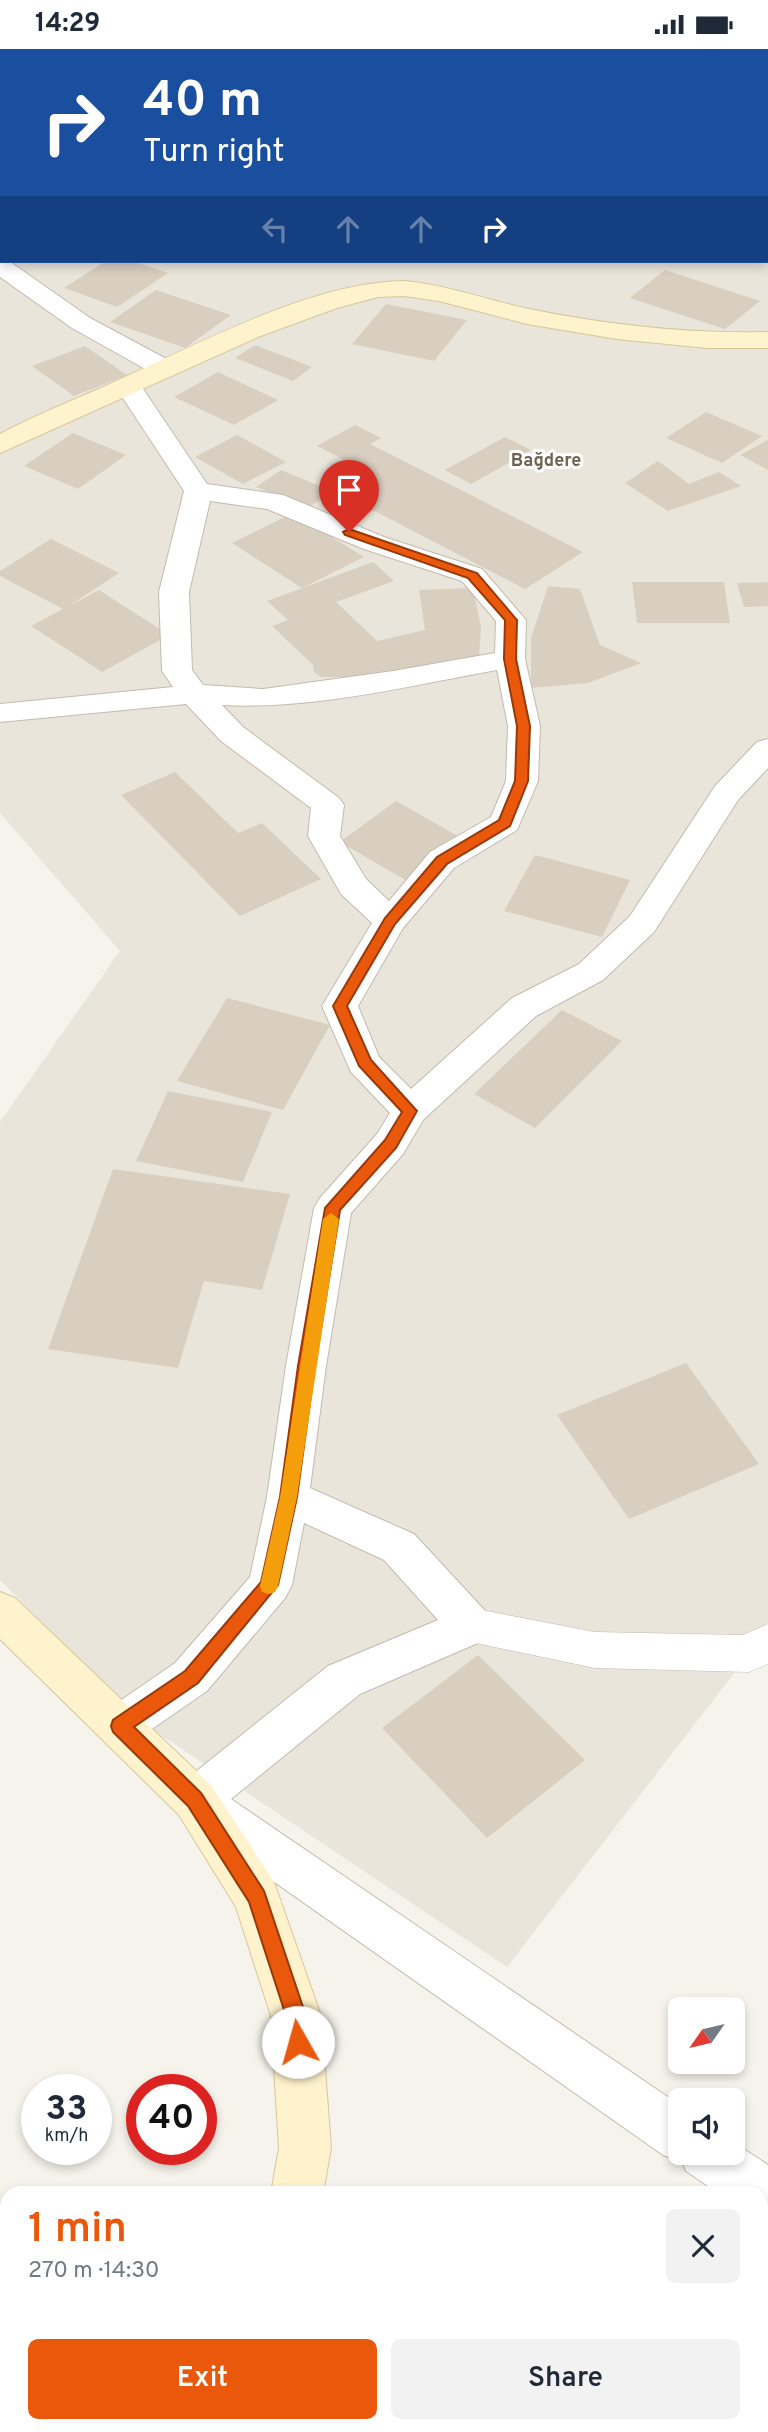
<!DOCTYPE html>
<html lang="en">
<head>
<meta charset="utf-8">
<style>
	:root { --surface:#fff; --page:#f2f2f3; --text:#1f2937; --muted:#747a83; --accent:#ea580c }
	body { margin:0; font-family:Overpass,sans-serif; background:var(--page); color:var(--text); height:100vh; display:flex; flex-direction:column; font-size:26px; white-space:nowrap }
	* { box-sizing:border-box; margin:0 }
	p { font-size:23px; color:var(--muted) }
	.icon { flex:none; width:38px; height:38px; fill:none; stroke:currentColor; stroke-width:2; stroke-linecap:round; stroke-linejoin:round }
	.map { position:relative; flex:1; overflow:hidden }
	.panel { position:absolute; left:0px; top:2137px; width:768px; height:247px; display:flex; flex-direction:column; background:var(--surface); border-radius:21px 21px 0 0; box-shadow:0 4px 10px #0003 }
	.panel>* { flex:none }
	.hud { position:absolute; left:0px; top:0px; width:768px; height:214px; box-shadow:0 4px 10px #0003; background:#1a4fa0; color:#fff; overflow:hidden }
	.needle { width:46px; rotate:236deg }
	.controls { position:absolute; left:668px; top:1948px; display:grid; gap:14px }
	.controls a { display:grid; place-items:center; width:77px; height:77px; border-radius:10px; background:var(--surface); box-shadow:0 4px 10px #0003; font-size:35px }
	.speed { position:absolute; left:21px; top:2025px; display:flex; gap:14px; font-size:35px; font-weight:700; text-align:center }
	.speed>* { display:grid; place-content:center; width:91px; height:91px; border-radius:50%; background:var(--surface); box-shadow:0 4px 10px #0003; line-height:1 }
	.speed small { font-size:18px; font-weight:400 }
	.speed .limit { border:10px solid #d22; background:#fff; color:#111 }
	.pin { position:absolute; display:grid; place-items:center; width:60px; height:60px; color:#fff; margin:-72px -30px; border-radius:50% 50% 50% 0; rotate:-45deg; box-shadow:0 0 7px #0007 }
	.pin .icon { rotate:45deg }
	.me { position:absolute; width:77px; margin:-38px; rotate:353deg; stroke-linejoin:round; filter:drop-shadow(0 0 5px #0008) }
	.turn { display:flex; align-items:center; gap:24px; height:147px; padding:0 28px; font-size:32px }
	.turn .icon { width:91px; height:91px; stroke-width:2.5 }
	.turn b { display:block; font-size:49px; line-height:60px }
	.lanes { display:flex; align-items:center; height:66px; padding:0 28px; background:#0003; justify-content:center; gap:35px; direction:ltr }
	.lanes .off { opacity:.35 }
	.round { display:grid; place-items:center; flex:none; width:74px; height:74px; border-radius:10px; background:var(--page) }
	.overview { display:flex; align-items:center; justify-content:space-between; height:119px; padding:0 28px }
	h1 { font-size:42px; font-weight:600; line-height:52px; color:var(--accent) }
	.cta { display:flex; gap:14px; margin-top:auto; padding:14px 28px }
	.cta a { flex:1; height:80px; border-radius:10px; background:var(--accent); color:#fff; font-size:28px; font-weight:600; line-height:80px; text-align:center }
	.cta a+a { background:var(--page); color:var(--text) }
	.status { display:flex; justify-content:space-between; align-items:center; height:49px; padding:0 35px; background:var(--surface); direction:ltr }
	.status svg { height:19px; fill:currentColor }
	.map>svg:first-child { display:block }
	.residential { fill:#eae5da }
	.building { fill:#d8cfc1 }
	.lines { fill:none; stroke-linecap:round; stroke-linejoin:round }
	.lane-casing { stroke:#c2bbae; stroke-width:1 }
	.street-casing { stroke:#c2bbae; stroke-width:2 }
	.secondary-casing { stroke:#d6c79b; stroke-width:2 }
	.lane { fill:#fff; fill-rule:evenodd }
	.street { fill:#fff; fill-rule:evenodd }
	.secondary { fill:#fff3cd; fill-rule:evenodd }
	.route { fill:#ea580c; stroke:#983908; stroke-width:2 }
	.slow { fill:#f59e0b }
	.labels { text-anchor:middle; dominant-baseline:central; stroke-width:6; stroke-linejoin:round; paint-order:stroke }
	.far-quarter-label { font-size:18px; font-weight:bold; fill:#6e6250; stroke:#fff }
</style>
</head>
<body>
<div class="status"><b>14:29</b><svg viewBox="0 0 49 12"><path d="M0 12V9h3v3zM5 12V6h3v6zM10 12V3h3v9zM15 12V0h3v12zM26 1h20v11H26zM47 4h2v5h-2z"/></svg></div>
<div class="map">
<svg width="768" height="2383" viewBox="0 0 768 2383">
	<rect width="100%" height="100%" fill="#f6f3ec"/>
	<polygon class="residential" points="0,31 2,212 766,212 768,169 768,1588 749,1605 507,1918 137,1670 0,1531 0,1073 120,902 0,764"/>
	<g class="building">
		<polygon points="106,212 132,212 168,224 117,258 64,239"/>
		<polygon points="665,221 760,252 725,280 630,249"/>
		<polygon points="156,241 231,266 185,299 110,273"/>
		<polygon points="386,255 467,271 434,312 352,295"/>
		<polygon points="255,296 312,318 293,332 235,309"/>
		<polygon points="85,297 127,326 74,347 32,317"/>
		<polygon points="218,323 278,351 234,376 174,348"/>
		<polygon points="706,363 762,387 722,414 666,389"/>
		<polygon points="355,376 381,389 370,395 583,503 525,540 336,442 368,423 317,397"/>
		<polygon points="73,384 126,406 78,440 24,417"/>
		<polygon points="237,386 286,413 243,435 195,408"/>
		<polygon points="505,388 531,401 471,435 445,421"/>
		<polygon points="768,391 768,421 740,406"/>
		<polygon points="658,412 689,435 719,423 741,437 668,462 625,434"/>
		<polygon points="281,421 332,442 308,459 256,438"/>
		<polygon points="293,464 364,508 302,539 232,494"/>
		<polygon points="51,490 119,524 69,557 99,541 169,586 102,623 31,577 63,560 0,527 0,522"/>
		<polygon points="373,513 394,532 336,553 377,592 425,581 419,541 473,539 481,579 479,607 427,621 345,628 321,628 314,623 313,616 272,577 288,571 267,552"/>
		<polygon points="632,533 724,533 730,574 637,574"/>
		<polygon points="768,533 768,557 744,558 737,534"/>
		<polygon points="548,537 580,540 600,596 641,614 588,634 531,639 531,589"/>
		<polygon points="175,723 238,784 262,774 321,830 240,867 121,746"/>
		<polygon points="396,752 463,790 407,832 340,793"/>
		<polygon points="535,806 630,831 602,888 504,862"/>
		<polygon points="227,949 330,976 283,1061 177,1032"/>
		<polygon points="562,961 622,992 535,1079 474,1045"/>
		<polygon points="168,1042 272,1063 243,1133 136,1112"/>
		<polygon points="113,1120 290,1145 262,1241 204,1232 178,1319 48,1300"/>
		<polygon points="686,1314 759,1415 629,1470 557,1366"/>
		<polygon points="478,1606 585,1711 487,1789 382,1679"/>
	</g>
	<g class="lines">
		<g class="lane-casing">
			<polygon id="lane" points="471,1559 595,1583 743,1586 768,1575 768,1615 749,1623 595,1619 456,1590 450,1577 456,1564"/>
		</g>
		<g class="street-casing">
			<g id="street">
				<polygon points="0,210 9,212 90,269 174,314 178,320 174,326 165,328 156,326 72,279 0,228"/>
				<path d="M128,329L137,331L207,435L283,446L384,488L482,520L526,571L525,610L540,677L538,732L517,781L454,819L403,879L358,957L379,1008L411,1040L512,949L579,915L630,867L715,737L757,693L768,690V719L738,751L654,883L603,931L536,967L423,1071L403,1105L351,1164L326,1317L310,1439L414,1485L487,1564L493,1577L487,1590L360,1645L231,1750L681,2057V2104H733V2093L768,2116V2172L761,2169V2144H718L686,2122L682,2113L663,2106L179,1766L172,1751L179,1736L328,1617L438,1571L384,1511L304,1474L292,1536L285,1549L207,1642L136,1691L120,1697L104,1691L97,1677L104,1663L175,1614L250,1528L267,1448L286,1317L314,1159L320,1149L377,1085L390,1064L351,1023L322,957L372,874L341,845L308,787L311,759L221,692L186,655L0,673V655L173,638L162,622L159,543L184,442L115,337L119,331ZM210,452L267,460L364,500L462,532L496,572L495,604L393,622L263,640L203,636L192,621L189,543ZM497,621L508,677L506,732L491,768L430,803L389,852L366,830L340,787L344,756L339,749L243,678L222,656C312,661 408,637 497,621Z"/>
			</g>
		</g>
		<g class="secondary-casing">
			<g id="secondary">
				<path d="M404,232C447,236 487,251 529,260C608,276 687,285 768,283V299H707L617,290L527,275L439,252L404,247L378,248L337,259L258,288L0,404V385C41,363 85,347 127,327C207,291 315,233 404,232Z"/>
				<polygon points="0,1543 15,1549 211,1736 274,1833 321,1967 331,2099 323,2144 271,2144 279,2099 271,1967 236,1858 179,1766 0,1590"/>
				<polygon points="208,2376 263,2376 262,2383 206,2383"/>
			</g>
		</g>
		<use href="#lane" class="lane"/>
		<use href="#street" class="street"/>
		<use href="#secondary" class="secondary"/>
	</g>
	<polygon class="route" points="349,480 477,524 517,571 516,610 530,677 528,732 510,777 447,815 395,875 347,957 371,1011 417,1062 396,1099 340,1161 315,1317 297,1448 278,1536 198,1634 134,1678 201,1744 264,1842 306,1967 308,1993 305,2001 298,2003 290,2001 286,1967 249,1853 188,1757 113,1683 111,1677 113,1671 185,1622 261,1533 280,1448 298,1317 325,1159 385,1091 402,1063 359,1017 333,957 385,869 437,808 499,771 515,732 517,677 504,610 505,571 468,529 345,486 343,483"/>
	<polygon class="slow" points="331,1164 339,1170 297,1448 278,1537 275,1543 269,1545 262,1543 260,1537 280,1448 323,1170"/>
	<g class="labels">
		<g class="far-quarter-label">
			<text x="546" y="412">Bağdere</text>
		</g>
	</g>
</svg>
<div class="controls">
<a><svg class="needle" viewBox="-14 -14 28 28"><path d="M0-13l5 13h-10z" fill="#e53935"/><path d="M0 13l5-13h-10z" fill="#747a83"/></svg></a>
<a><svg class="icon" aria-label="sound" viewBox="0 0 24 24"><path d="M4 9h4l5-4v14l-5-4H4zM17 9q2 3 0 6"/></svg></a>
</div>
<div class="speed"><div>33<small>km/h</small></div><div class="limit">40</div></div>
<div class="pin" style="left:349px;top:483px;background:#d93025"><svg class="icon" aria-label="arrive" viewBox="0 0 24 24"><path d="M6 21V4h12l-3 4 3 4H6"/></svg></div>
<svg class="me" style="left:298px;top:1993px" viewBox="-20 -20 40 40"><circle r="19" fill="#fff"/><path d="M0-13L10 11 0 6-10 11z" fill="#ea580c"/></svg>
<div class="hud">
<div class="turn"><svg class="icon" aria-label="right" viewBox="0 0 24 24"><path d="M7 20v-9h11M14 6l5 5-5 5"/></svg><div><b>40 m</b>Turn right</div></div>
<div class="lanes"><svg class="icon off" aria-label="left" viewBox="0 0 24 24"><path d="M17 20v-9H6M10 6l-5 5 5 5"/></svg><svg class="icon off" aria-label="ahead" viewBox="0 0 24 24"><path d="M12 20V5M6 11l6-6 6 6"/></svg><svg class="icon off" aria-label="ahead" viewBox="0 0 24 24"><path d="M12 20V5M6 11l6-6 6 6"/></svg><svg class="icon" aria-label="right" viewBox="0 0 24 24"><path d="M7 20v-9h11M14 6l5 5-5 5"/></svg></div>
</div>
<section class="panel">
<div class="overview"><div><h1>1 min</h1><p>270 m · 14:30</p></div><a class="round"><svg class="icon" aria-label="close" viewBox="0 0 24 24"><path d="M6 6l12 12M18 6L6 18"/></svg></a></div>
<div class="cta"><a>Exit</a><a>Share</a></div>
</section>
</div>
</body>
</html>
